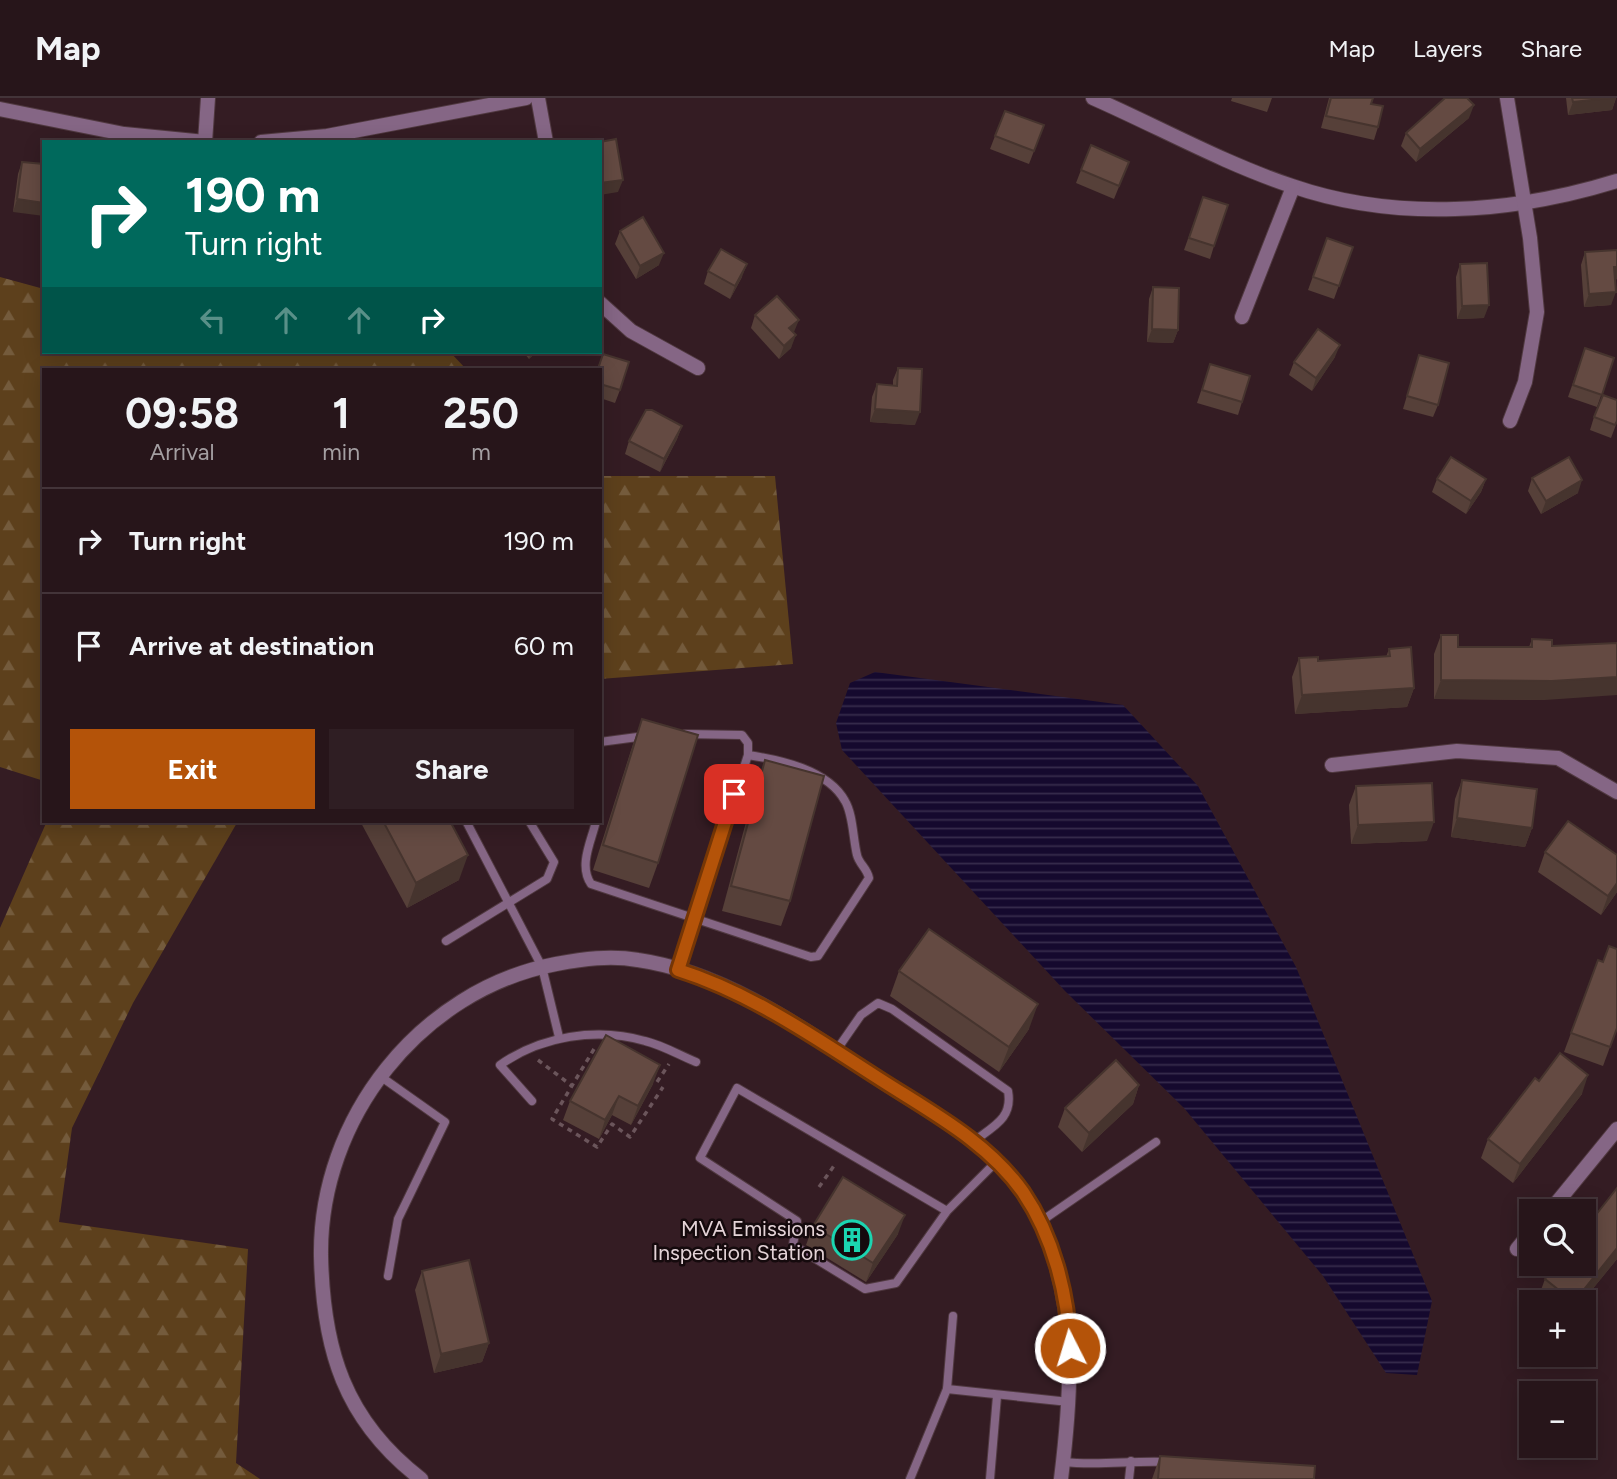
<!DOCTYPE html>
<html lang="en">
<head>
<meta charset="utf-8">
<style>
	:root { --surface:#27151a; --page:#2f1e23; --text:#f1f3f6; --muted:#a49fa2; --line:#433439; --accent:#b45309 }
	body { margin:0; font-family:Figtree,sans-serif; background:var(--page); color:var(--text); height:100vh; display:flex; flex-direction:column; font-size:26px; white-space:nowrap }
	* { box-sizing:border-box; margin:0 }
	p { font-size:23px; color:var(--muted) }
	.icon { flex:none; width:38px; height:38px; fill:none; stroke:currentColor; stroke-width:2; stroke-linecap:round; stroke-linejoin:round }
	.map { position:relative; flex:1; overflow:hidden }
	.panel { position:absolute; left:42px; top:270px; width:560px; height:455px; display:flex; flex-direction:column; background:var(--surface); border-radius:0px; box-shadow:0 4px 18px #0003,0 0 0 2px var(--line) }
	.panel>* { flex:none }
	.banner { position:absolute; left:42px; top:42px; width:560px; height:214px; border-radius:0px; box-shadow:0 4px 18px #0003,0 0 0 2px var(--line); background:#00695c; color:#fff; overflow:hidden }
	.buttons { position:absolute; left:1519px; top:1101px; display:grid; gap:14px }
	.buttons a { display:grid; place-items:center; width:77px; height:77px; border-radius:0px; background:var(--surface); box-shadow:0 4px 18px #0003,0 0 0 2px var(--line); font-size:35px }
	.pin { position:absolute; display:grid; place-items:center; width:60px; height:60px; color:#fff; margin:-30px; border-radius:14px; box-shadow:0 4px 10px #0006 }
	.me { position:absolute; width:77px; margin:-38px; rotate:355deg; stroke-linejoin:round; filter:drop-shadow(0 0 5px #0008) }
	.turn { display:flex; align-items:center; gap:24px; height:147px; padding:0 28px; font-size:32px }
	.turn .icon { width:91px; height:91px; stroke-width:2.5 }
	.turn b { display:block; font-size:49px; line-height:60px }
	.lanes { display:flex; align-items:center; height:66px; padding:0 28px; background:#0003; justify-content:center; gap:35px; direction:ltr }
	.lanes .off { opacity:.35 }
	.eta { display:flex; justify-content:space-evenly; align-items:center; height:119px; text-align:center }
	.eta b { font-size:42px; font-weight:700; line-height:49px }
	.cta { display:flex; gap:14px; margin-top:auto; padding:14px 28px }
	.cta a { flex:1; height:80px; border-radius:0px; background:var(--accent); color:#fff; font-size:28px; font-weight:700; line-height:80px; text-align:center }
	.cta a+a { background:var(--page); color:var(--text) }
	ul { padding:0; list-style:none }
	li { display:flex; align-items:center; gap:21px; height:105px; padding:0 28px; border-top:2px solid var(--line) }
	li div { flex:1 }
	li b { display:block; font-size:26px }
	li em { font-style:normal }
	header { display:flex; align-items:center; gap:42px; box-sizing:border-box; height:98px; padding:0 35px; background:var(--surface); border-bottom:2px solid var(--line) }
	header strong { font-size:33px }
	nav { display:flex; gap:38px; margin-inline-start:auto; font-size:24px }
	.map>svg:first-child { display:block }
	.forest { fill:url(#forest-firs) }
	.water { fill:url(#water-rules) }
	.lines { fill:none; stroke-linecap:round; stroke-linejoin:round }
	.lane-casing { stroke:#503940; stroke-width:10 }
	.street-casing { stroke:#503940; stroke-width:16 }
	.path { stroke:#6b555b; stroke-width:3.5; stroke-dasharray:5 5; stroke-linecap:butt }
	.lane { stroke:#856685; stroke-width:8 }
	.street { stroke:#856685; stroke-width:14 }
	.wall { fill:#564039 }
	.shaded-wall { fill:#46342e }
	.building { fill:#644a42; stroke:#46342e; stroke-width:2 }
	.route-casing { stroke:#753606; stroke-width:18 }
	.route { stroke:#b45309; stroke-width:12 }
	.labels { text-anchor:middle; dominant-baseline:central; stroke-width:5; stroke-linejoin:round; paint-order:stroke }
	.poi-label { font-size:21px; fill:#e4d3d7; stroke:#150a0d; text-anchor:end }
</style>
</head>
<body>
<header>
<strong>Map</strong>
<nav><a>Map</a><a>Layers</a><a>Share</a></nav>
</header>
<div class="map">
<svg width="1617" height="1381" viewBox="0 0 1617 1381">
	<defs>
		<pattern id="forest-firs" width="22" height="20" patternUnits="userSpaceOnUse" patternTransform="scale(1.75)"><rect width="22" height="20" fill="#5d401c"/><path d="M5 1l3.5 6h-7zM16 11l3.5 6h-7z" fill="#745b3c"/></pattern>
		<pattern id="water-rules" width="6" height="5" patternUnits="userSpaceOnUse" patternTransform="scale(1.75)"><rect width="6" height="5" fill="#15092e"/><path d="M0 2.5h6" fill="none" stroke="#372c4c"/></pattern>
	</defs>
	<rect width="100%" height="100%" fill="#341c23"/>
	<g class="forest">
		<polygon points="0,179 44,191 44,254 450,254 466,271 44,271 44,683 0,669"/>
		<polygon points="600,378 775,378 793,566 600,581"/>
		<polygon points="47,723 238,723 133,905 72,1030 59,1124 248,1151 236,1365 260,1381 0,1381 0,830"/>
	</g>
	<polygon class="water" points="875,574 1123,607 1198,688 1296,869 1432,1203 1417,1277 1386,1275 1323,1178 1184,1010 1065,893 842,652 836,625 850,585"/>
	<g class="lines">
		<g class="lane-casing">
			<g id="lane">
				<polyline points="600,644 645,638"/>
				<polyline points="466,723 542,869 559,939"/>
				<path d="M596,723C592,742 578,767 591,786L811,859L818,858L869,780C867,770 859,766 857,757C853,741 853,716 845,703C828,672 781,662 748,657"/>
				<polyline points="446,843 547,781 554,764 529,723"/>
				<polyline points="678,872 748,657 748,645 742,637 685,636"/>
				<path d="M836,953L861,917L878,905L892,911L1008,993C1013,1020 994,1028 974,1043"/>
				<polyline points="380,978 445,1024 398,1121 388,1178"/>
				<path d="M532,1003L500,967C541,938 597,929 645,943C662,947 679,957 696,964"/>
				<polyline points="947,1113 896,1185 865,1191 793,1147 797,1123 700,1060 737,990 947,1113 997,1063"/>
				<polyline points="1040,1124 1156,1044"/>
				<polyline points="947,1291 1069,1304"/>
				<path d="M1064,1364C1099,1368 1133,1362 1169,1364"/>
				<polyline points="910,1381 947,1291 953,1218"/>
				<polyline points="990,1381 997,1298"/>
				<polyline points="1129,1381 1131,1363"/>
			</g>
		</g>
		<g class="street-casing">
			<g id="street">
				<polyline points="538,0 546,44"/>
				<path d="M1093,0C1159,29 1223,65 1292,88C1396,124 1514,115 1617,83"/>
				<polyline points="1507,0 1530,140 1537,214 1525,284 1510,323"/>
				<polyline points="0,11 124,36 205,44"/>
				<polyline points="205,44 208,0"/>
				<polyline points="261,44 327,38 526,0"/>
				<polyline points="600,205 631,233 698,270"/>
				<polyline points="1242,219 1293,89"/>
				<polyline points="1332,667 1457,653 1558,660 1617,694"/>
				<polyline points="1550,1113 1617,1031"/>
				<polyline points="1517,1151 1531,1134"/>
				<path d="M421,1381C344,1322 323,1251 321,1158C319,1021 420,892 556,866C583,861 610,857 638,862C729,875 810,936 885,985C943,1022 1009,1057 1040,1123C1078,1206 1072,1292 1061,1381"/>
			</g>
		</g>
		<g class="path">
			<polyline points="594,951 552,1021 597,1049 612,1026 630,1039 663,989"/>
			<polyline points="538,962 572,988"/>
			<polyline points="657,984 669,966"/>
			<polyline points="819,1089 836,1065"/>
		</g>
		<use href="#lane" class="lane"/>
		<use href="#street" class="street"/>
	</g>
	<g class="wall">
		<polygon points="1232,0 1272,0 1267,14 1231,3"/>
		<polygon points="1329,0 1373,0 1371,6 1378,29 1374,42 1321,30"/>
		<polygon points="1566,0 1616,0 1612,12 1568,17"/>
		<polygon points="1469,20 1416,64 1401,48 1406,35"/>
		<polygon points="1044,27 1029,66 990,51 995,38"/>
		<polygon points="22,64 44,66 13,114 18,76"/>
		<polygon points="1129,64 1114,101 1076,85 1081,72"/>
		<polygon points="1203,99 1214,148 1210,161 1184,152"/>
		<polygon points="620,133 659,167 636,181 615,146"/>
		<polygon points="1327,140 1353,149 1334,201 1308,192"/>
		<polygon points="1617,152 1617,181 1615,182 1611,207 1584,209 1581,167 1585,154"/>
		<polygon points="1460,166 1484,220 1457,221 1456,179"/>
		<polygon points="708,173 742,179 730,201 704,186"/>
		<polygon points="1153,189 1178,232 1173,245 1147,244 1149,201"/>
		<polygon points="755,217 794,235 791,250 779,261 751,230"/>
		<polygon points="1585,250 1614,260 1597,309 1568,299"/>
		<polygon points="523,254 536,254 529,261"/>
		<polygon points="603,256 620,292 615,305 600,300 600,271 597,271"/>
		<polygon points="1419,257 1438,307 1433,319 1403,311"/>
		<polygon points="1335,259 1312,293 1289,277 1294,264"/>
		<polygon points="1210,266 1242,304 1238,317 1197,305"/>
		<polygon points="898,270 915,327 870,324 872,299 877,286 893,287 893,282"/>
		<polygon points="1594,319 1617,324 1611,340 1590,332"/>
		<polygon points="682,328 677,341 660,374 625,356 629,343"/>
		<polygon points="1532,380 1578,395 1541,416 1528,393"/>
		<polygon points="1437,381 1486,381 1481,394 1466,416 1432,394"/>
		<polygon points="1441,537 1458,549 1529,549 1532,541 1545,602 1434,601 1434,556"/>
		<polygon points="1389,551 1414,590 1407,609 1295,616 1292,579 1299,560 1318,563 1386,559"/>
		<polygon points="642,621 658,765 649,790 593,772 633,646"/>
		<polygon points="765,662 790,803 781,828 722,813 756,687"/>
		<polygon points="1462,682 1532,730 1525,749 1451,739 1455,701"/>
		<polygon points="1356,688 1427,743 1351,746 1349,707"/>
		<polygon points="360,723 450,723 459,782 407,810"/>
		<polygon points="1545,754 1617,757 1617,794 1601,817 1538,774"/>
		<polygon points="1598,862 1603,864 1617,930 1603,968 1564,954"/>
		<polygon points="899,873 1029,931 999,974 890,898"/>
		<polygon points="1539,983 1582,996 1513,1085 1481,1060 1488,1041"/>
		<polygon points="653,986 631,1027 612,1017 599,1041 563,1022 570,1003"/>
		<polygon points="1139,987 1133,1006 1082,1054 1058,1029 1065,1010"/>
		<polygon points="1617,1090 1617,1161 1582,1204 1543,1204 1538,1200 1545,1181"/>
		<polygon points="813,1128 898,1136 866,1184 806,1147"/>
		<polygon points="422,1173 489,1245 482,1264 434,1275 415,1192"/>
		<polygon points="1160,1358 1314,1381 1152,1381"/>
	</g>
	<g class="shaded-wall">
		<polygon points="1610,0 1616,0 1612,12 1568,17 1573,4"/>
		<polygon points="1474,7 1469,20 1416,64 1420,51"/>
		<polygon points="623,82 618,94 600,97 600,85"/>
		<polygon points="17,101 44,105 44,118 13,114"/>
		<polygon points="664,155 659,167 636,181 640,168"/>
		<polygon points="747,166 742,179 730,201 735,188"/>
		<polygon points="1614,169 1617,169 1617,181 1609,182"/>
		<polygon points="1616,194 1611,207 1584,209 1589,196"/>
		<polygon points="1489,207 1484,220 1457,221 1462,208"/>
		<polygon points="799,222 794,234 789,230"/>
		<polygon points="1152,231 1178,232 1173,245 1147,244"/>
		<polygon points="796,237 791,250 779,261 784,248"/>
		<polygon points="1340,247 1335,259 1312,293 1316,280"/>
		<polygon points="531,254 536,254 529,261"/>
		<polygon points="875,311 920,314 915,327 870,324"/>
		<polygon points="682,328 677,341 660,374 664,361"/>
		<polygon points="1486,381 1481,394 1466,416 1471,403"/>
		<polygon points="1582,382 1578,395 1541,416 1546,403"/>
		<polygon points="1617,579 1617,597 1545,602 1434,601 1441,582"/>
		<polygon points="1414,590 1407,609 1295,616 1302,597"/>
		<polygon points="1457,720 1532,730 1525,749 1451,739"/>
		<polygon points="1434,724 1427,743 1351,746 1358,727"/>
		<polygon points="468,757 459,782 407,810 416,785"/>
		<polygon points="1617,785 1617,794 1601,817 1608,798"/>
		<polygon points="1038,906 1029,931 999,974 1009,949"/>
		<polygon points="660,967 653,986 631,1027 638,1008"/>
		<polygon points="1588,977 1582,996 1513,1085 1520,1066"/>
		<polygon points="1139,987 1133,1006 1082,1054 1089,1035"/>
		<polygon points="619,998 612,1017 599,1041 605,1022"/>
		<polygon points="905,1117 898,1136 866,1184 873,1165"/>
		<polygon points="1617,1150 1617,1161 1582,1204 1574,1204"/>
		<polygon points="489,1245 482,1264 434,1275 441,1256"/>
	</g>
	<g class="building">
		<polygon points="1331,0 1373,0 1371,6 1383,8 1378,29 1326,18"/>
		<polygon points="1445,0 1467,0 1474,7 1420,51 1406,35"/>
		<polygon points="1572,0 1610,0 1573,4"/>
		<polygon points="1005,13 1044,27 1034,53 995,38"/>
		<polygon points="616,41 623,82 600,85 600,44"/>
		<polygon points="1091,47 1129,64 1119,88 1081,72"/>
		<polygon points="22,64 44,66 44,105 17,101"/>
		<polygon points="1203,99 1228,107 1214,148 1189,140"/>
		<polygon points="643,119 664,155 640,168 620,133"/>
		<polygon points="1327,140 1353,149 1339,188 1313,179"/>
		<polygon points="721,151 747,166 735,188 708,173"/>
		<polygon points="1617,152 1617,169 1614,169 1616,194 1589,196 1585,154"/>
		<polygon points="1487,165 1489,207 1462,208 1460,166"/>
		<polygon points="1153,189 1179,190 1178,232 1152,231"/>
		<polygon points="777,198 799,222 789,230 796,237 784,248 755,217"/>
		<polygon points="1318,231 1340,247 1316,280 1294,264"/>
		<polygon points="1585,250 1614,260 1602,297 1573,287"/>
		<polygon points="603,256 629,264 620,292 600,286 600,271 598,271"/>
		<polygon points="1419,257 1449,265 1438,307 1407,298"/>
		<polygon points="1210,266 1250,278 1242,304 1202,292"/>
		<polygon points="898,270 922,271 920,314 875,311 877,286 897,288"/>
		<polygon points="1603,297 1617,302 1617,323 1615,327 1594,319"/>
		<polygon points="646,312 652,312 682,328 664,361 629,343"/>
		<polygon points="1451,359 1486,381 1471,403 1437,381"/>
		<polygon points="1569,359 1582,382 1546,403 1532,380"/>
		<polygon points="1441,537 1458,537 1458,549 1532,549 1532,541 1552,542 1552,548 1617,545 1617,579 1552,583 1441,582"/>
		<polygon points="1411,549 1414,590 1302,597 1299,560 1318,559 1318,563 1390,558 1389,551"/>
		<polygon points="642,621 698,637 658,765 603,747"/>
		<polygon points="765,662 824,678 790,803 731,788"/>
		<polygon points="1462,682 1537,691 1532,730 1457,720"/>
		<polygon points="1432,685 1434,724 1358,727 1356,688"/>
		<polygon points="383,723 450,723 468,757 416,785"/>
		<polygon points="1568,723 1617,757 1617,785 1608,798 1545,754"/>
		<polygon points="929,831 1038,906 1009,949 899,873"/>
		<polygon points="1609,848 1617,851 1617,930 1610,949 1571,935 1598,862 1603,864"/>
		<polygon points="606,937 660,967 638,1008 619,998 605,1022 570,1003"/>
		<polygon points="1560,955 1588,977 1520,1066 1488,1041 1535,980 1539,983"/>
		<polygon points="1116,962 1139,987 1089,1035 1065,1010"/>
		<polygon points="843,1079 905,1117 873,1165 813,1128"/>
		<polygon points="1617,1090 1617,1150 1574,1204 1545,1181 1557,1166 1584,1166 1584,1132"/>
		<polygon points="469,1162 489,1245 441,1256 422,1173"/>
		<polygon points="1160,1358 1315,1368 1314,1381 1158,1381"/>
	</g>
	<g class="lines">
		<g class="route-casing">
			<path id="route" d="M734,696L678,872C751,895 814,939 878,980C929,1013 987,1043 1023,1094C1053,1138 1068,1196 1070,1250"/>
		</g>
		<use href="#route" class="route"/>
	</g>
	<defs>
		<g id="building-ring" transform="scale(2.0125)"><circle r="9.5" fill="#150a0d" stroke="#1bd5b1" stroke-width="1.5"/><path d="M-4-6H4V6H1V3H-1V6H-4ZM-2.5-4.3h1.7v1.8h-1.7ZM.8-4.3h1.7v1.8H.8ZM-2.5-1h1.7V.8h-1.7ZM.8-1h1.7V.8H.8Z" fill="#1bd5b1"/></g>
	</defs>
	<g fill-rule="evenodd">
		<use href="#building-ring" x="852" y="1142"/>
	</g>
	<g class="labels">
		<g class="poi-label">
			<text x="825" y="1130">MVA Emissions<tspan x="825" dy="24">Inspection Station</tspan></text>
		</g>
	</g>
</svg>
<div class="buttons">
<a><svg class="icon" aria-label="search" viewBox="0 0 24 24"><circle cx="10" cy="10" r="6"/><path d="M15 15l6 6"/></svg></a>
<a>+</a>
<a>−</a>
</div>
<div class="pin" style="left:734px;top:696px;background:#d93025"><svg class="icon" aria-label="arrive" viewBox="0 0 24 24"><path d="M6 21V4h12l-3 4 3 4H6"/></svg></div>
<svg class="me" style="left:1070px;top:1250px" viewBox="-20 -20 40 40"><circle r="17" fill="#b45309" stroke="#fff" stroke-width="3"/><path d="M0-11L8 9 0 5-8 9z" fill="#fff"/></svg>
<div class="banner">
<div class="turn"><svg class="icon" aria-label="right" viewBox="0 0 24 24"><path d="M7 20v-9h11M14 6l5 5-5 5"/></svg><div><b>190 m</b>Turn right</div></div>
<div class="lanes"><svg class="icon off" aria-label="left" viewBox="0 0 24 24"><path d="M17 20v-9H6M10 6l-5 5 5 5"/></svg><svg class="icon off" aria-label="ahead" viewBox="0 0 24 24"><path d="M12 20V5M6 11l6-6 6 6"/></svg><svg class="icon off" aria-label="ahead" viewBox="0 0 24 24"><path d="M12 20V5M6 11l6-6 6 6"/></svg><svg class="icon" aria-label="right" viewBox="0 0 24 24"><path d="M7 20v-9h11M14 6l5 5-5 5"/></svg></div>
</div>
<section class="panel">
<div class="eta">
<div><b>09:58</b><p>Arrival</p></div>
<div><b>1</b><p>min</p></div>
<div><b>250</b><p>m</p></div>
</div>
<ul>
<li><svg class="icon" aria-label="right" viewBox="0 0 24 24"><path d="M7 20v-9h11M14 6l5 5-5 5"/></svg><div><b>Turn right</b></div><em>190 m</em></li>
<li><svg class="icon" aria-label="arrive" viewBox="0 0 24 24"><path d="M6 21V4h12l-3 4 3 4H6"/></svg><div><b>Arrive at destination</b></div><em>60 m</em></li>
</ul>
<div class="cta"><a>Exit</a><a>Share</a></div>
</section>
</div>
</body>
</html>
